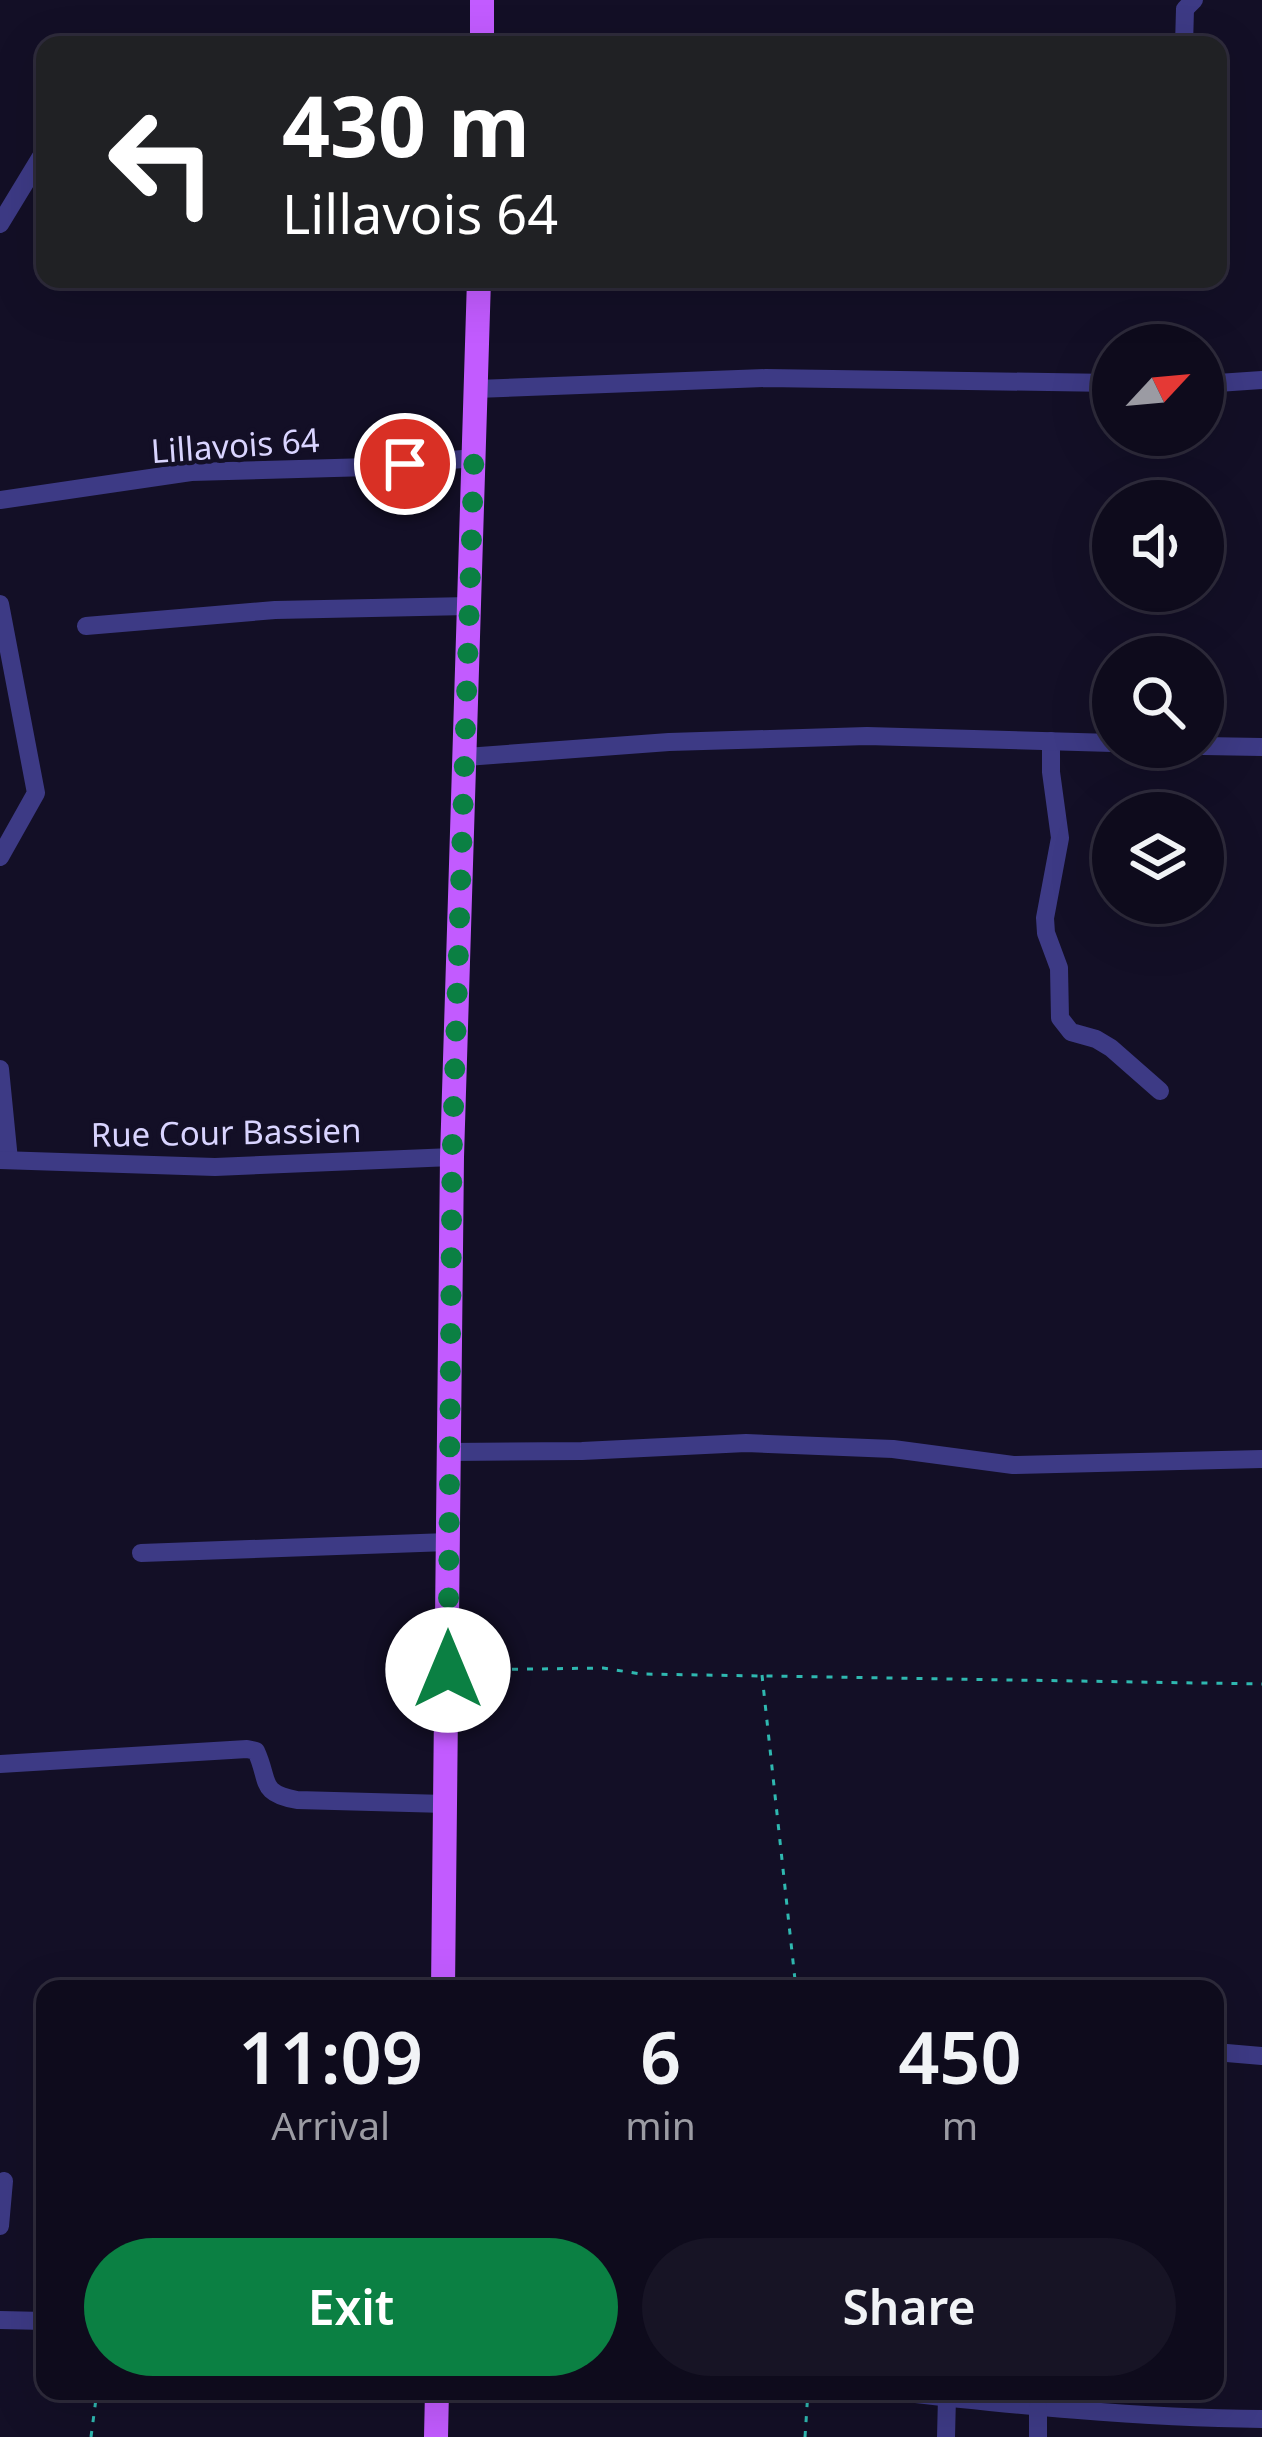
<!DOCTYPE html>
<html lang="en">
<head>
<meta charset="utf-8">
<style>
	:root { --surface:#0e0b1c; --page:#171425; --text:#f1f3f6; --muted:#9b9ba3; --line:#2e2b3b; --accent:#0b8043 }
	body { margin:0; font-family:"Noto Sans",sans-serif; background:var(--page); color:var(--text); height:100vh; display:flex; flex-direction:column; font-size:45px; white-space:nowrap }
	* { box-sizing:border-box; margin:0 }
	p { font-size:39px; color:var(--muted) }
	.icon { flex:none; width:66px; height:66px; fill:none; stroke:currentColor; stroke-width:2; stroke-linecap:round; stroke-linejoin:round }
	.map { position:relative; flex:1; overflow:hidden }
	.panel { position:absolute; left:36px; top:1980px; width:1188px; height:420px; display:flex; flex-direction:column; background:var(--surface); border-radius:24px; box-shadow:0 12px 48px #0002,0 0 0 3px var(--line) }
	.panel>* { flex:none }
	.hud { position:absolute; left:36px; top:36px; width:1191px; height:252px; border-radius:24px; box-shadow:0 12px 48px #0002,0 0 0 3px var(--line); background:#202124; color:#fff; overflow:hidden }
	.needle { width:78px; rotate:64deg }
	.controls { position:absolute; left:1092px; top:324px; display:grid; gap:24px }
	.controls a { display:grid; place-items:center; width:132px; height:132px; border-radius:50%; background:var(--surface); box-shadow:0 12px 48px #0002,0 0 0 3px var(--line); font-size:60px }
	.pin { position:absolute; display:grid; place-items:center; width:102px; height:102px; color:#fff; margin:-51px; border:6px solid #fff; border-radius:50%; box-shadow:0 3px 12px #0007 }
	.me { position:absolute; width:132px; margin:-66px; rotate:0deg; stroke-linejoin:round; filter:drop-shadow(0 0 9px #0008) }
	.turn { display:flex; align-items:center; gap:42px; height:252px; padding:0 48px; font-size:54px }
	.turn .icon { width:156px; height:156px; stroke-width:2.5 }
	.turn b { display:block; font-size:84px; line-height:102px }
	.eta { display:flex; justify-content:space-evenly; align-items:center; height:204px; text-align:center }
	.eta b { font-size:72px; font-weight:600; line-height:84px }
	.cta { display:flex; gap:24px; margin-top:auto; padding:24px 48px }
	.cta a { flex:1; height:138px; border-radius:72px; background:var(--accent); color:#fff; font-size:48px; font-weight:600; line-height:138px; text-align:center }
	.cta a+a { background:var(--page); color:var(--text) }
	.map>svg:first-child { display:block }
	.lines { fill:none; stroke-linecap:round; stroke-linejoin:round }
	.path { stroke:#2fb8b0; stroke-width:3; stroke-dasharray:6 9; stroke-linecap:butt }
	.minor { stroke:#3d3a85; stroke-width:18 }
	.major { stroke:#c25bff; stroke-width:24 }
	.route { stroke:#0b8043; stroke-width:21; stroke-dasharray:0 37.8 }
	.labels { text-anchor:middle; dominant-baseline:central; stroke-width:9; stroke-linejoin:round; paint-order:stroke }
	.street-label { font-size:33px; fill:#d9d4ff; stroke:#130f26 }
</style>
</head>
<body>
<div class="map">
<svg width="1262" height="2437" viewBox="0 0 1262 2437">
	<rect width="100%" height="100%" fill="#130f26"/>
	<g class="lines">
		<g class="path">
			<polyline points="467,1670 603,1668 641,1674 1262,1684"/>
			<polyline points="762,1675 796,1989"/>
			<polyline points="91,2437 97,2391"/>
			<polyline points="805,2437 808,2391"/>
		</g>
		<g class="minor">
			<polyline points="1184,45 1185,9 1194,0"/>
			<polyline points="0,224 45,150"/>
			<polyline points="1203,384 1262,380"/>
			<polyline points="476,389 766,378 1113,383"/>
			<polyline points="0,500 191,472 370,467 474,458"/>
			<polyline points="0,604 36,793 0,857"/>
			<polyline points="86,626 275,610 469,606"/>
			<polyline points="1051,741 1051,772 1060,838 1045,918 1046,933 1059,968 1060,1018 1071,1032 1096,1039 1111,1048 1160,1091"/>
			<polyline points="1203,746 1262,747"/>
			<polyline points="466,757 669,742 867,736 1113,743"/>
			<polyline points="0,1069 9,1160"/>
			<polyline points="0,1160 215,1167 452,1157"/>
			<polyline points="449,1452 582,1451 746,1443 893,1449 1013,1465 1262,1459"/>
			<polyline points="141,1553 448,1542"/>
			<path d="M0,1764L247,1749L256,1751C270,1781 258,1793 297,1800L446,1804"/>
			<polyline points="1215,2052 1262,2056"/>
			<polyline points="0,2226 4,2181"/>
			<polyline points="0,2320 45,2321"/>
			<path d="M889,2391C1013,2405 1137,2418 1262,2419"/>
			<polyline points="946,2437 947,2397"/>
			<polyline points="1038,2437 1038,2407"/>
		</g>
		<g class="major">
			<polyline points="482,45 482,0"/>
			<polyline points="443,1989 452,1157 479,279"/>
			<polyline points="436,2437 437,2391"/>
		</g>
	</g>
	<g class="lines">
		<polyline class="route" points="405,464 474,458 452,1157 448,1670"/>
	</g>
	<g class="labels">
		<g class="street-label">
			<text transform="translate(235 445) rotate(-4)">Lillavois 64</text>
			<text transform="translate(226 1132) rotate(-1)">Rue Cour Bassien</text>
		</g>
	</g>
</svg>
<div class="controls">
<a><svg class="needle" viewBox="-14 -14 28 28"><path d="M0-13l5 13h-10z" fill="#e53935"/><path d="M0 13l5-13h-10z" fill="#9b9ba3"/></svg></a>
<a><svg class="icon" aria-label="sound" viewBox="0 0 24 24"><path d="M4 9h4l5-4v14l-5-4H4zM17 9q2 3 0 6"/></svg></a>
<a><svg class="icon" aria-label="search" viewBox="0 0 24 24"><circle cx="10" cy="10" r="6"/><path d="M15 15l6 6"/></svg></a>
<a><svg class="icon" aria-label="layers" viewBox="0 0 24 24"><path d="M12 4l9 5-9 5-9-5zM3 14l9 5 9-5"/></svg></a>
</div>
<div class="pin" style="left:405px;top:464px;background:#d93025"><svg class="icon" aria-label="arrive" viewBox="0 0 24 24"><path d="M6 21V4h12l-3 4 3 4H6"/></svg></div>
<svg class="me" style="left:448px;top:1670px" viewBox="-20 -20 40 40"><circle r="19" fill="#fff"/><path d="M0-13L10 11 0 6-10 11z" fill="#0b8043"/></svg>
<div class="hud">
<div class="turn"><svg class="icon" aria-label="left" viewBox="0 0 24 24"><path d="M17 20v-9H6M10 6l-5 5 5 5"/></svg><div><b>430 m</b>Lillavois 64</div></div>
</div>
<section class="panel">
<div class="eta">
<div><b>11:09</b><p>Arrival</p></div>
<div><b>6</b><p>min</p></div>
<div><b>450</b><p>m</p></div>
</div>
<div class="cta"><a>Exit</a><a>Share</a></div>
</section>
</div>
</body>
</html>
